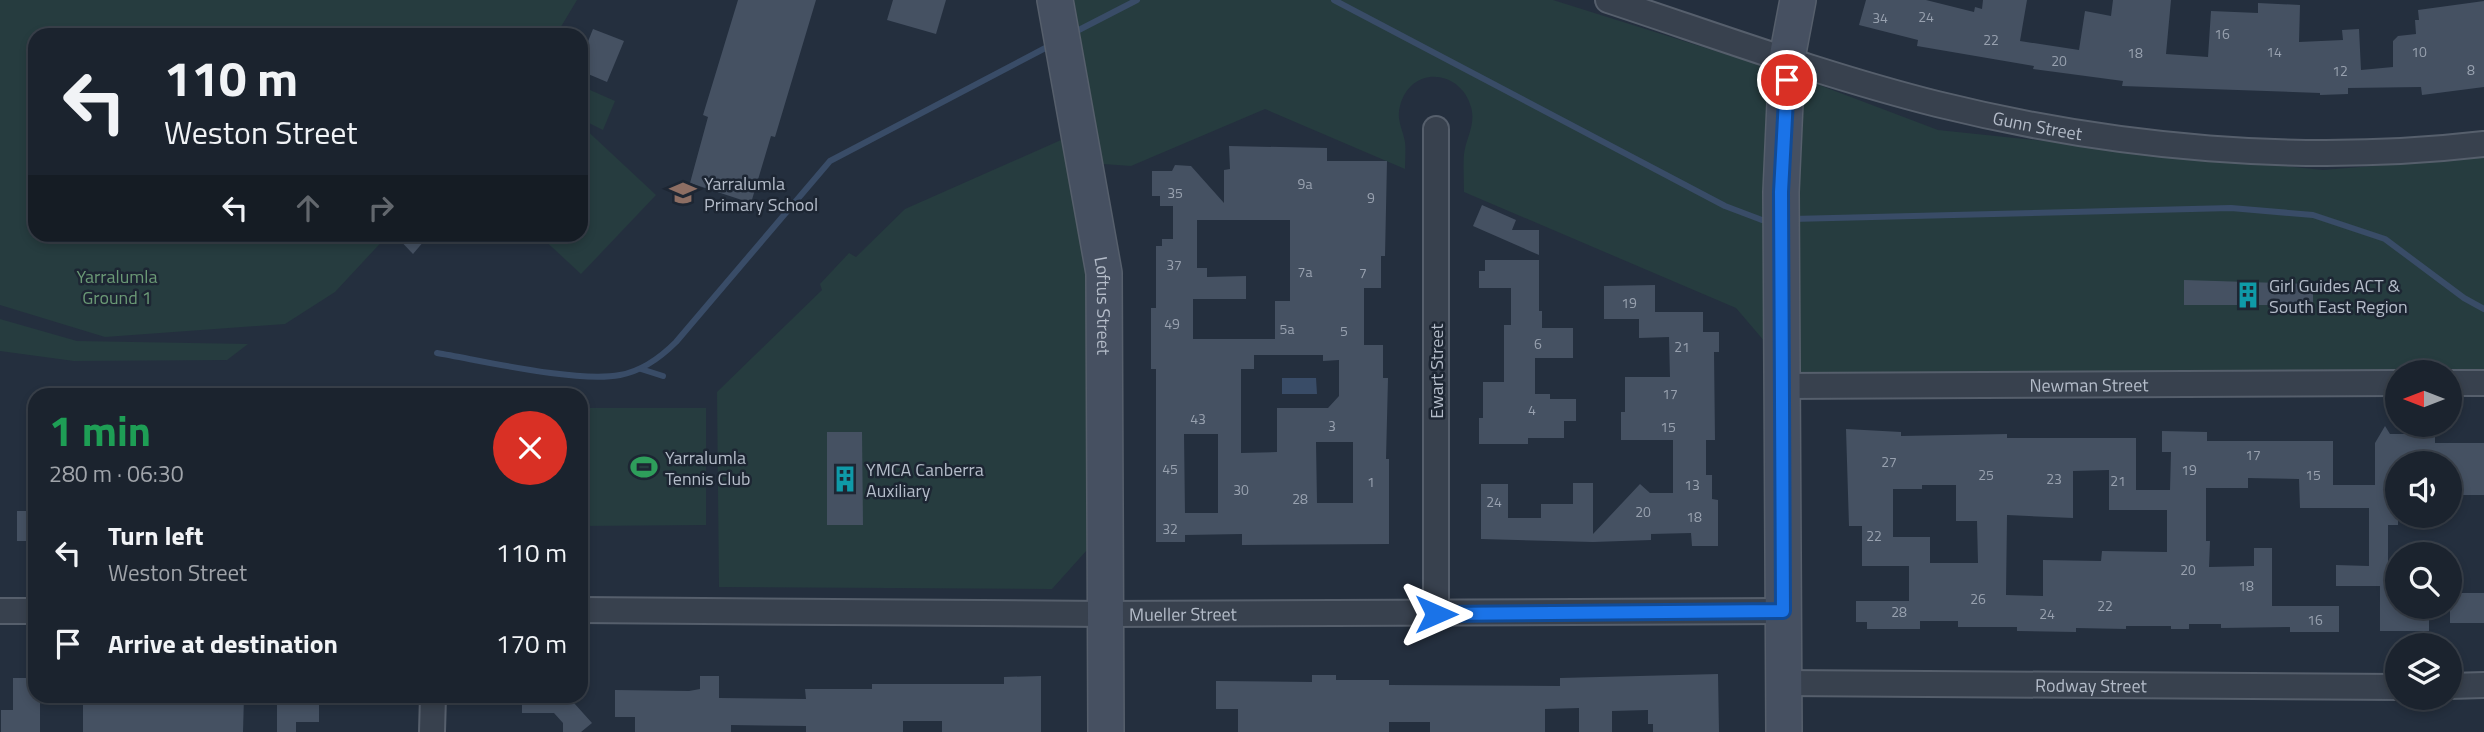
<!DOCTYPE html>
<html lang="en">
<head>
<meta charset="utf-8">
<style>
	:root { --surface:#1b232e; --page:#242b36; --text:#f1f3f6; --muted:#a0a4aa; --line:#39404a }
	body { margin:0; font-family:"Titillium Web",sans-serif; background:var(--page); color:var(--text); height:100vh; display:flex; flex-direction:column; font-size:26px; white-space:nowrap }
	* { box-sizing:border-box; margin:0 }
	p { font-size:23px; color:var(--muted) }
	.icon { flex:none; width:38px; height:38px; fill:none; stroke:currentColor; stroke-width:2; stroke-linecap:round; stroke-linejoin:round }
	.map { position:relative; flex:1; overflow:hidden }
	.sheet { position:absolute; left:28px; top:388px; width:560px; height:315px; display:flex; flex-direction:column; background:var(--surface); border-radius:21px; box-shadow:0 4px 10px #0003,0 0 0 2px var(--line) }
	.sheet>* { flex:none }
	.guide { position:absolute; left:28px; top:28px; width:560px; height:214px; border-radius:21px; box-shadow:0 4px 10px #0003,0 0 0 2px var(--line); background:#1b232e; color:var(--text); overflow:hidden }
	.needle { width:46px; rotate:270deg }
	.tools { position:absolute; left:2385px; top:360px; display:grid; gap:14px }
	.tools a { display:grid; place-items:center; width:77px; height:77px; border-radius:50%; background:var(--surface); box-shadow:0 4px 10px #0003,0 0 0 2px var(--line); font-size:35px }
	.pin { position:absolute; display:grid; place-items:center; width:60px; height:60px; color:#fff; margin:-30px; border:4px solid #fff; border-radius:50%; box-shadow:0 2px 7px #0007 }
	.me { position:absolute; width:77px; margin:-38px; rotate:90deg; stroke-linejoin:round; filter:drop-shadow(0 0 5px #0008) }
	.turn { display:flex; align-items:center; gap:24px; height:147px; padding:0 21px; font-size:32px }
	.turn .icon { width:91px; height:91px; stroke-width:2.5 }
	.turn b { display:block; font-size:49px; line-height:60px }
	.lanes { display:flex; align-items:center; height:66px; padding:0 21px; background:#0003; justify-content:center; gap:35px; direction:ltr }
	.lanes .off { opacity:.35 }
	.round { display:grid; place-items:center; flex:none; width:74px; height:74px; border-radius:37px; background:var(--page) }
	.summary { display:flex; align-items:center; justify-content:space-between; height:119px; padding:0 21px }
	h1 { font-size:42px; font-weight:700; line-height:52px; color:#1e9e55 }
	ul { padding:0; list-style:none }
	li { display:flex; align-items:center; gap:21px; height:91px; padding:0 21px }
	li div { flex:1 }
	li b { display:block; font-size:26px }
	li em { font-style:normal }
	.map>svg:first-child { display:block }
	.green { fill:#263c3f }
	.water { fill:#394c67 }
	.lines { fill:none; stroke-linecap:round; stroke-linejoin:round }
	.stream { stroke:#394c67; stroke-width:6 }
	.building { fill:#455162; fill-rule:evenodd }
	.street-casing { stroke:#565f6c; stroke-width:28 }
	.secondary-casing { stroke:#565f6c; stroke-width:38 }
	.street { stroke:#38414e; stroke-width:24 }
	.secondary { stroke:#465061; stroke-width:35 }
	.route-casing { stroke:#114b97; stroke-width:18 }
	.route { stroke:#1a73e8; stroke-width:12 }
	.labels { text-anchor:middle; dominant-baseline:central; stroke-width:5; stroke-linejoin:round; paint-order:stroke }
	.number-label { font-size:14px; fill:#98a1af }
	.street-label { font-size:18px; fill:#b4bcc9; stroke:#1d2633 }
	.poi-label { font-size:18px; fill:#b4bcc9; stroke:#1d2633; text-anchor:start }
	.park-label { font-size:18px; fill:#6b9a76; stroke:#1d2633 }
</style>
</head>
<body>
<div class="map">
<svg width="2484" height="732" viewBox="0 0 2484 732">
	<rect width="100%" height="100%" fill="#242f3e"/>
	<g class="green">
		<polygon points="0,0 577,0 556,35 35,35 35,234 388,235 335,292 285,324 105,337 0,305"/>
		<path d="M1074,0H1553L1798,77L1938,130L2323,170L2484,157V369L1795,377L1736,308L1464,192C1464,179 1463,166 1464,154C1466,138 1476,125 1471,107C1461,70 1411,64 1400,106C1396,119 1403,130 1405,142C1406,151 1405,160 1405,169L1265,109L1131,166L1103,164Z"/>
		<polygon points="581,86 615,101 603,130 581,119"/>
		<polygon points="581,125 656,195 581,274 539,235 581,234"/>
		<polygon points="1061,140 1086,260 1087,550 1052,589 719,587 717,392 822,290 820,284 849,253 856,257 905,209"/>
		<polygon points="0,319 77,341 248,344 227,360 74,361 0,351"/>
		<polygon points="581,408 706,408 706,525 581,526"/>
	</g>
	<polygon class="water" points="1282,378 1316,378 1317,394 1282,394"/>
	<g class="lines">
		<g class="stream">
			<polyline points="1334,0 1725,206 1762,220 1771,220"/>
			<polyline points="1073,33 1137,0"/>
			<polyline points="1792,219 2231,208 2313,215 2385,239 2464,298 2484,309"/>
			<path d="M437,353C484,361 577,383 620,375C642,371 660,358 676,342L830,161L1051,45"/>
			<polyline points="641,369 663,376"/>
		</g>
	</g>
	<g class="building">
		<polygon points="738,0 816,0 775,137 771,136 751,203 690,183 708,117 703,115"/>
		<polygon points="893,0 946,0 936,34 887,20"/>
		<polygon points="1866,0 1926,0 1974,12 1975,7 1982,9 1983,0 2027,0 2020,41 2079,50 2085,11 2111,16 2113,0 2171,0 2166,54 2208,57 2211,11 2258,13 2258,3 2300,5 2299,42 2343,40 2342,30 2359,29 2361,70 2393,67 2393,41 2398,36 2416,34 2415,20 2419,20 2418,10 2484,1 2484,87 2422,95 2421,87 2348,88 2348,94 2320,95 2320,93 2122,86 2123,81 2033,69 2034,66 1917,46 1918,40 1859,25"/>
		<polygon points="593,29 624,41 607,82 581,71 581,59"/>
		<path d="M1229,146L1327,148V161H1387L1385,256H1381V288H1364V345H1383V378H1388L1386,459H1389V544L1242,545V534L1185,535V542H1156V369H1151V308H1156V246H1162V239H1173V206H1160V196H1152V171H1172L1175,165L1191,166L1224,203V170L1230,169ZM1197,220H1290V301H1275V339H1193V299H1246V276L1207,277V268H1197ZM1254,355H1323V361L1339,360V396L1328,408H1277V452L1241,453V369H1254ZM1184,434H1218V513H1185ZM1316,442H1353V503H1317Z"/>
		<polygon points="1482,205 1516,220 1512,230 1539,230 1539,255 1473,226"/>
		<polygon points="394,234 430,234 413,254"/>
		<polygon points="1485,260 1539,260 1539,311 1542,311 1542,328 1573,328 1573,358 1535,358 1535,394 1550,394 1550,399 1576,399 1576,421 1564,421 1564,438 1528,438 1528,444 1479,444 1479,418 1483,418 1483,382 1504,382 1504,325 1511,325 1511,288 1479,288 1479,271 1485,271"/>
		<polygon points="2184,280 2313,284 2313,305 2184,305"/>
		<polygon points="1655,285 1655,312 1703,312 1703,332 1719,332 1719,352 1714,352 1715,440 1706,440 1706,475 1712,475 1712,499 1718,500 1718,546 1692,546 1691,533 1651,534 1651,540 1593,542 1481,539 1481,484 1508,484 1508,518 1541,518 1541,504 1573,504 1573,483 1593,483 1593,534 1640,484 1650,493 1673,493 1673,440 1621,440 1621,412 1625,412 1625,377 1670,377 1669,337 1639,338 1639,319 1604,319 1604,286"/>
		<path d="M2385,426L2390,434H2435V443H2484V495H2454V464H2398V525H2388V584H2398V607H2429V631H2380V586H2336V565L2369,566V508H2300L2299,479L2248,478V488H2206V541H2210L2209,567L2254,566V548H2272V606H2339V632H2290V627L2221,628V624H2189V629H2171V626H2126V629L2076,628V632L2017,631V627H1958V621H1920V629H1867V622H1856V601H1909V566H1862V526H1849L1846,429L1901,432V436L2007,434V438H2136V490H2170L2171,452H2162V431L2207,432V441H2333V485H2375V443ZM2109,470V510H2167V552L2102,551L2101,561L2043,560V596L2006,595L2007,515L2073,518V471ZM1922,485H1956V521H1977L1978,563H1930V537H1893V489H1922Z"/>
		<polygon points="827,432 862,432 863,525 827,525"/>
		<rect x="17" y="511" width="18" height="30"/>
		<rect x="2450" y="593" width="34" height="30"/>
		<polygon points="1718,674 1719,732 1653,732 1653,724 1648,724 1648,710 1612,711 1612,732 1579,732 1579,708 1545,709 1545,732 1430,732 1430,722 1389,722 1389,732 1238,732 1238,709 1216,709 1216,681 1312,682 1312,675 1336,675 1336,680 1389,680 1389,685 1560,686 1560,678"/>
		<polygon points="700,676 719,676 719,698 806,699 805,689 872,689 872,684 1004,684 1004,677 1041,676 1041,732 942,732 942,721 903,721 903,732 806,732 806,726 731,725 731,732 635,732 635,717 615,717 615,690 689,691 700,689"/>
		<polygon points="13,678 35,678 35,696 40,696 40,732 1,732 1,710 13,710"/>
		<polygon points="83,696 244,696 243,732 83,732"/>
		<polygon points="277,696 319,696 319,722 296,722 296,732 277,732"/>
		<polygon points="522,696 574,696 574,703 592,723 581,732 563,732 563,723 554,713 522,713"/>
	</g>
	<g class="lines">
		<g class="street-casing">
			<g id="street">
				<path id="s1" d="M1608,0C1717,36 1826,76 1937,104C2114,148 2303,165 2484,144"/>
				<polyline points="1436,129 1436,614"/>
				<polyline points="2450,383 2484,383"/>
				<path id="s2" d="M1783,386L2398,383"/>
				<path id="s3" d="M581,610L1106,614L1783,611"/>
				<polyline points="0,611 35,611"/>
				<path id="s4" d="M1783,683L2398,687"/>
				<polyline points="2450,686 2484,685"/>
				<polyline points="432,732 433,696"/>
			</g>
		</g>
		<g class="secondary-casing">
			<g id="secondary">
				<path id="s5" d="M1055,0L1104,273L1106,732"/>
				<polyline points="1784,732 1781,192 1787,58 1798,0"/>
			</g>
		</g>
		<use href="#street" class="street"/>
		<use href="#secondary" class="secondary"/>
	</g>
	<g class="lines">
		<g class="route-casing">
			<polyline id="route" points="1436,614 1783,611 1781,192 1787,80"/>
		</g>
		<use href="#route" class="route"/>
	</g>
	<defs>
		<g id="school-bare" transform="scale(2.1)"><path d="M0-5L7-2L0 1L-7-2ZM-4 1L0 2.5L4 1V4Q0 6-4 4Z" fill="#8d6e63" stroke="#1d2633" stroke-width="2.5" paint-order="stroke"/></g>
		<g id="building-bare" transform="scale(2.1)"><path d="M-4-6H4V6H1V3H-1V6H-4ZM-2.5-4.3h1.7v1.8h-1.7ZM.8-4.3h1.7v1.8H.8ZM-2.5-1h1.7V.8h-1.7ZM.8-1h1.7V.8H.8Z" fill="#0f9aa8" stroke="#1d2633" stroke-width="2.5" paint-order="stroke"/></g>
		<g id="stadium-bare" transform="scale(2.1)"><path d="M0-5a6.5 5 0 1 0 0 10a6.5 5 0 1 0 0-10ZM-3.5-1.8h7v3.6h-7Z" fill="#2e9e5b" stroke="#1d2633" stroke-width="2.5" paint-order="stroke"/></g>
	</defs>
	<g fill-rule="evenodd">
		<use href="#school-bare" x="683" y="193"/>
		<use href="#building-bare" x="2248" y="295"/>
		<use href="#stadium-bare" x="644" y="467"/>
		<use href="#building-bare" x="845" y="479"/>
	</g>
	<g class="labels">
		<g class="number-label">
			<text x="1926" y="16">24</text>
			<text x="1880" y="17">34</text>
			<text x="2222" y="33">16</text>
			<text x="1991" y="39">22</text>
			<text x="2274" y="51">14</text>
			<text x="2419" y="51">10</text>
			<text x="2135" y="52">18</text>
			<text x="2059" y="60">20</text>
			<text x="2471" y="69">8</text>
			<text x="2340" y="70">12</text>
			<text x="1305" y="183">9a</text>
			<text x="1175" y="192">35</text>
			<text x="1371" y="197">9</text>
			<text x="1174" y="264">37</text>
			<text x="1305" y="271">7a</text>
			<text x="1363" y="272">7</text>
			<text x="1629" y="302">19</text>
			<text x="1172" y="323">49</text>
			<text x="1287" y="328">5a</text>
			<text x="1344" y="330">5</text>
			<text x="1538" y="343">6</text>
			<text x="1682" y="346">21</text>
			<text x="1670" y="393">17</text>
			<text x="1532" y="409">4</text>
			<text x="1198" y="418">43</text>
			<text x="1332" y="425">3</text>
			<text x="1668" y="426">15</text>
			<text x="2253" y="454">17</text>
			<text x="1889" y="461">27</text>
			<text x="1170" y="468">45</text>
			<text x="2189" y="469">19</text>
			<text x="1986" y="474">25</text>
			<text x="2313" y="474">15</text>
			<text x="2054" y="478">23</text>
			<text x="2118" y="480">21</text>
			<text x="1371" y="481">1</text>
			<text x="1692" y="484">13</text>
			<text x="1241" y="489">30</text>
			<text x="1300" y="498">28</text>
			<text x="1494" y="501">24</text>
			<text x="1643" y="511">20</text>
			<text x="1694" y="516">18</text>
			<text x="1170" y="528">32</text>
			<text x="1874" y="535">22</text>
			<text x="2188" y="569">20</text>
			<text x="2246" y="585">18</text>
			<text x="1978" y="598">26</text>
			<text x="2105" y="605">22</text>
			<text x="1899" y="611">28</text>
			<text x="2047" y="613">24</text>
			<text x="2315" y="619">16</text>
		</g>
		<g class="street-label">
			<text stroke="none"><textPath href="#s1" startOffset="448">Gunn Street</textPath></text>
			<text stroke="none"><textPath href="#s5" startOffset="310">Loftus Street</textPath></text>
			<text transform="translate(1436 371) rotate(-90)">Ewart Street</text>
			<text stroke="none"><textPath href="#s2" startOffset="306">Newman Street</textPath></text>
			<text stroke="none"><textPath href="#s3" startOffset="602">Mueller Street</textPath></text>
			<text stroke="none"><textPath href="#s4" startOffset="308">Rodway Street</textPath></text>
		</g>
		<g class="poi-label">
			<text x="704" y="183">Yarralumla<tspan x="704" dy="21">Primary School</tspan></text>
			<text x="2269" y="285">Girl Guides ACT &amp;<tspan x="2269" dy="21">South East Region</tspan></text>
			<text x="665" y="457">Yarralumla<tspan x="665" dy="21">Tennis Club</tspan></text>
			<text x="866" y="469">YMCA Canberra<tspan x="866" dy="21">Auxiliary</tspan></text>
		</g>
		<g class="park-label">
			<text x="117" y="276">Yarralumla<tspan x="117" dy="21">Ground 1</tspan></text>
		</g>
	</g>
</svg>
<div class="tools">
<a><svg class="needle" viewBox="-14 -14 28 28"><path d="M0-13l5 13h-10z" fill="#e53935"/><path d="M0 13l5-13h-10z" fill="#a0a4aa"/></svg></a>
<a><svg class="icon" aria-label="sound" viewBox="0 0 24 24"><path d="M4 9h4l5-4v14l-5-4H4zM17 9q2 3 0 6"/></svg></a>
<a><svg class="icon" aria-label="search" viewBox="0 0 24 24"><circle cx="10" cy="10" r="6"/><path d="M15 15l6 6"/></svg></a>
<a><svg class="icon" aria-label="layers" viewBox="0 0 24 24"><path d="M12 4l9 5-9 5-9-5zM3 14l9 5 9-5"/></svg></a>
</div>
<div class="pin" style="left:1787px;top:80px;background:#d93025"><svg class="icon" aria-label="arrive" viewBox="0 0 24 24"><path d="M6 21V4h12l-3 4 3 4H6"/></svg></div>
<svg class="me" style="left:1436px;top:614px" viewBox="-20 -20 40 40"><path d="M0-17L14 15 0 8-14 15z" fill="#1a73e8" stroke="#fff" stroke-width="4"/></svg>
<div class="guide">
<div class="turn"><svg class="icon" aria-label="left" viewBox="0 0 24 24"><path d="M17 20v-9H6M10 6l-5 5 5 5"/></svg><div><b>110 m</b>Weston Street</div></div>
<div class="lanes"><svg class="icon" aria-label="left" viewBox="0 0 24 24"><path d="M17 20v-9H6M10 6l-5 5 5 5"/></svg><svg class="icon off" aria-label="ahead" viewBox="0 0 24 24"><path d="M12 20V5M6 11l6-6 6 6"/></svg><svg class="icon off" aria-label="right" viewBox="0 0 24 24"><path d="M7 20v-9h11M14 6l5 5-5 5"/></svg></div>
</div>
<section class="sheet">
<div class="summary"><div><h1>1 min</h1><p>280 m · 06:30</p></div><a class="round" style="background:#d93025;color:#fff"><svg class="icon" aria-label="close" viewBox="0 0 24 24"><path d="M6 6l12 12M18 6L6 18"/></svg></a></div>
<ul>
<li><svg class="icon" aria-label="left" viewBox="0 0 24 24"><path d="M17 20v-9H6M10 6l-5 5 5 5"/></svg><div><b>Turn left</b><p>Weston Street</p></div><em>110 m</em></li>
<li><svg class="icon" aria-label="arrive" viewBox="0 0 24 24"><path d="M6 21V4h12l-3 4 3 4H6"/></svg><div><b>Arrive at destination</b></div><em>170 m</em></li>
</ul>
</section>
</div>
</body>
</html>
